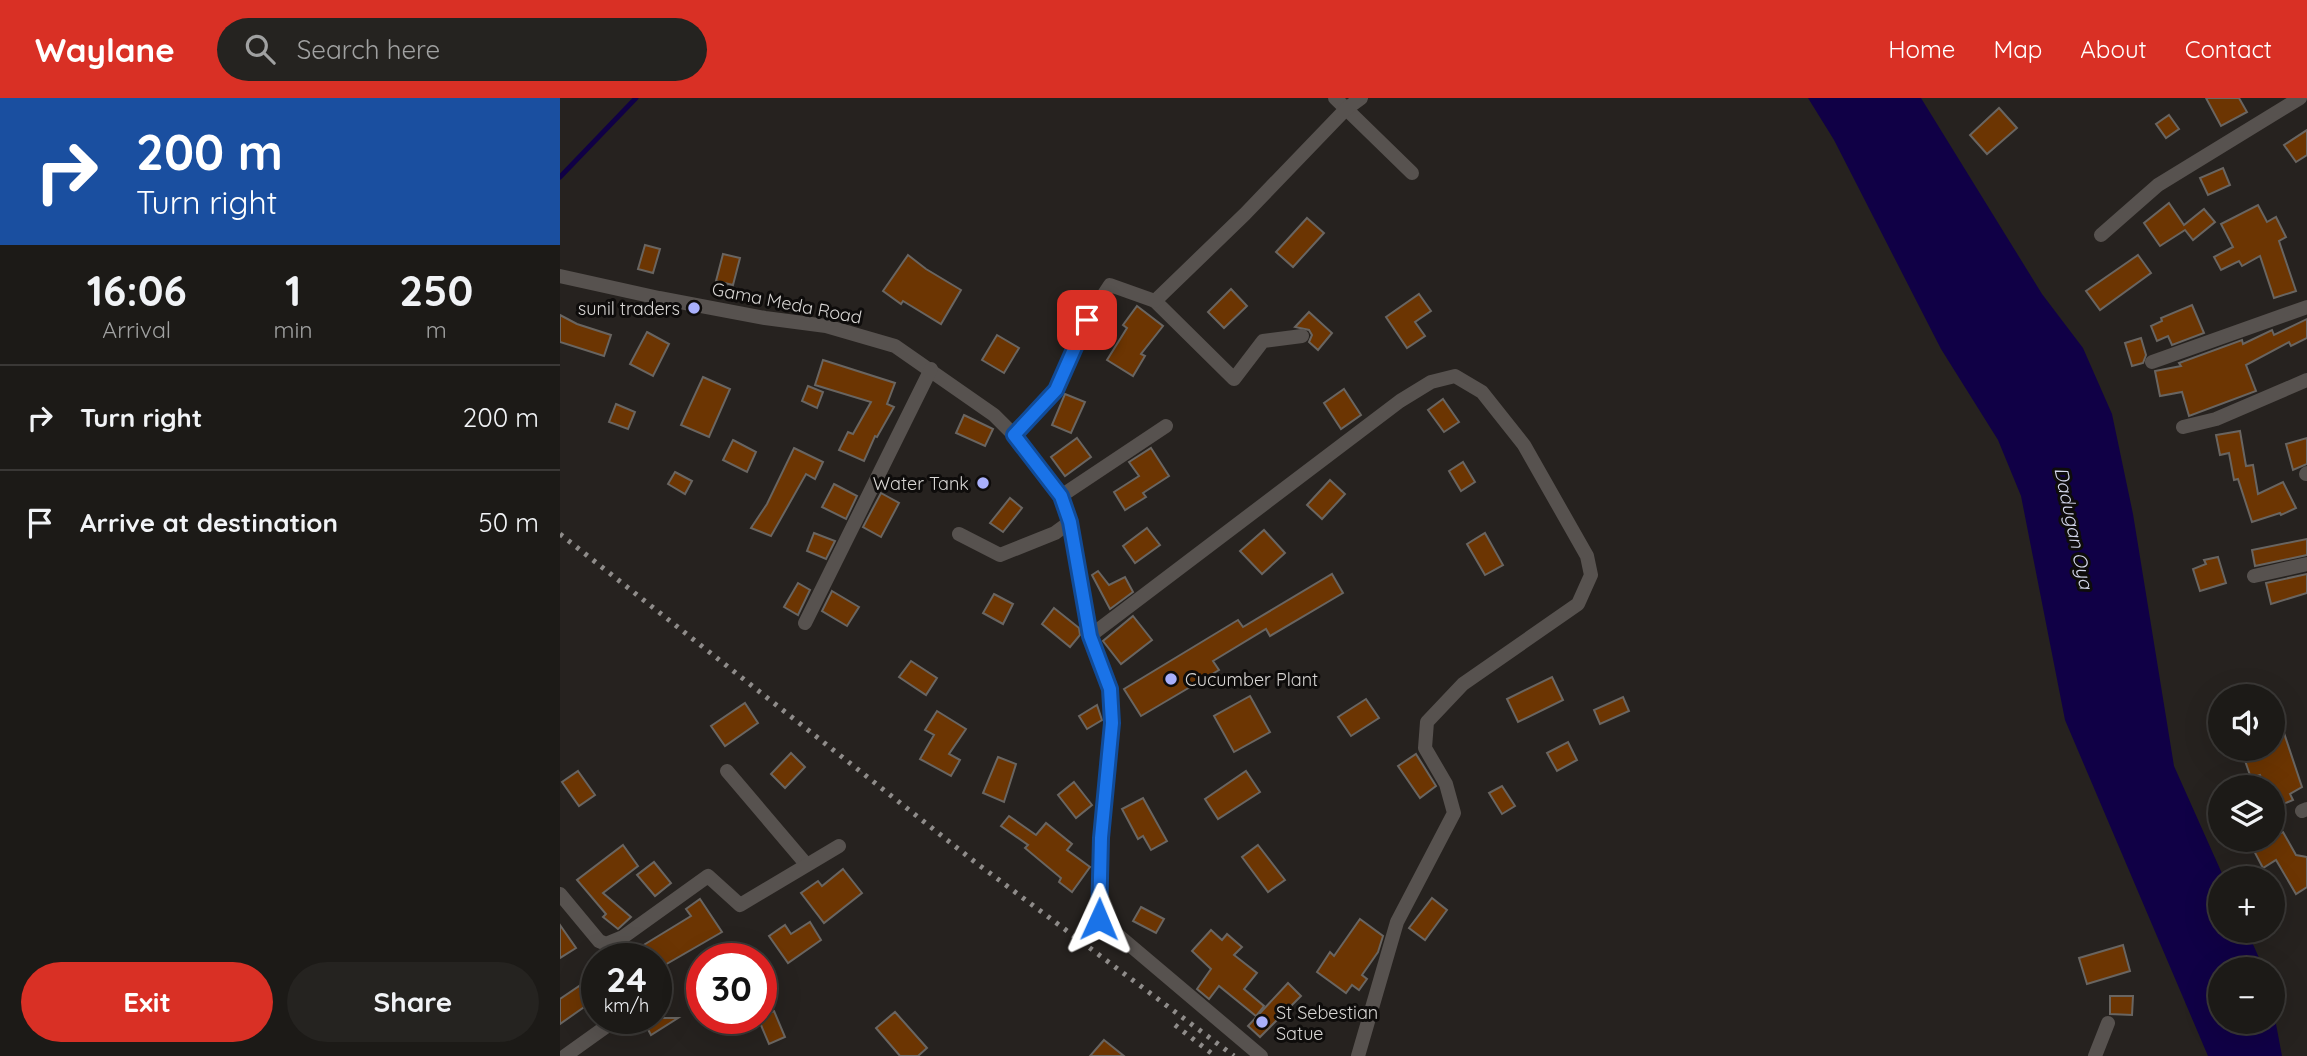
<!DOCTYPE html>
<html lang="en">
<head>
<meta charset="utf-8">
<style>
	:root { --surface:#1c1a17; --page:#252320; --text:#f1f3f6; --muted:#a0a1a1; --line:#3a3836; --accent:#d93025 }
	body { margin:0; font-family:Quicksand,sans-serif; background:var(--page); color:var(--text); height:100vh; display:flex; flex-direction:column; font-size:26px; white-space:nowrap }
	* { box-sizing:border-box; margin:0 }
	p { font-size:23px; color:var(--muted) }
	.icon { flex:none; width:38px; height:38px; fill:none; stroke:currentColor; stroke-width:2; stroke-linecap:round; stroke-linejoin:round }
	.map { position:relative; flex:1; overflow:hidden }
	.sheet { display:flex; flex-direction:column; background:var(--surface); width:560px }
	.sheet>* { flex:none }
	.banner { background:#1a4fa0; color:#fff; overflow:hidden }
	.tools { position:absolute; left:1648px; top:586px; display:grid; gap:14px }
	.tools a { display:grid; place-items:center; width:77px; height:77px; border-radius:50%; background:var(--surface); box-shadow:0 7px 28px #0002,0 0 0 2px var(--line); font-size:35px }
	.speed { position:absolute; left:21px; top:845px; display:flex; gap:14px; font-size:35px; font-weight:700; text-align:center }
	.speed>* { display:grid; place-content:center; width:91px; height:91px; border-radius:50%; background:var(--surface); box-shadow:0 7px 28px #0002,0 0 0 2px var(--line); line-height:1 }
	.speed small { font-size:18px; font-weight:400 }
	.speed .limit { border:10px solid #d22; background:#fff; color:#111 }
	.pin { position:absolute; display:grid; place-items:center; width:60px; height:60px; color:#fff; margin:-30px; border-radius:14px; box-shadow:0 4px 10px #0006 }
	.me { position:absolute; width:77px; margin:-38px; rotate:1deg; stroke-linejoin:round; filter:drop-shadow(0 0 5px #0008) }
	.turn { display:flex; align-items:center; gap:24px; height:147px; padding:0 21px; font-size:32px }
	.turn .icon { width:91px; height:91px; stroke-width:2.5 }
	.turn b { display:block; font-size:49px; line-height:60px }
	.eta { display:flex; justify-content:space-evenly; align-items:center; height:119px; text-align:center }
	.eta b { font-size:42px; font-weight:700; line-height:49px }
	.button { display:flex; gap:14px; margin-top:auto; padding:14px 21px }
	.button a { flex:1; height:80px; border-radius:42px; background:var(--accent); color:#fff; font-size:28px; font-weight:700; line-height:80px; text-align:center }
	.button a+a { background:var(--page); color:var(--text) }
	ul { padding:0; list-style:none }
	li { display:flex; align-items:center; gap:21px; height:105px; padding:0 21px; border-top:2px solid var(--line) }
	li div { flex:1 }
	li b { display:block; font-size:26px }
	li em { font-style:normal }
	header { display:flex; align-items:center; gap:42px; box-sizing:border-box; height:98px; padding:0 35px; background:var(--accent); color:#fff }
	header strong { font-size:33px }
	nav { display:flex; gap:38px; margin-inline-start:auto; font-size:24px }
	.search { width:490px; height:63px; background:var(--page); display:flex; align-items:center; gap:18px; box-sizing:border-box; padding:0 24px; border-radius:38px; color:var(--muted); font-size:26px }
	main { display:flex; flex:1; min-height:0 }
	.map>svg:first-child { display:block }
	.water { fill:#100046 }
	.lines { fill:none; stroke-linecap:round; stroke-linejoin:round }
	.stream { stroke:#100046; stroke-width:5 }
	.building { fill:#6c3502; stroke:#696561; stroke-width:2 }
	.minor { stroke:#57524f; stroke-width:14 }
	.rail { stroke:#8f8c8a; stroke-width:5; stroke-dasharray:3.5 7; stroke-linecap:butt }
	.route-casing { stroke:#114b97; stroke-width:18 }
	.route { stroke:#1a73e8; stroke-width:12 }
	.poi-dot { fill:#a9b0fc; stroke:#0e0c0b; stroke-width:2.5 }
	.labels { text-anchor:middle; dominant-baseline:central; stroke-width:6; stroke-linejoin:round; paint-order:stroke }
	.street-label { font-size:18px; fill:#d8d6d4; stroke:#0e0c0b }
	.poi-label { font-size:18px; fill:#d8d6d4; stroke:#0e0c0b; text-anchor:end }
	.water-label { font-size:19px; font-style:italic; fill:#d4d7ec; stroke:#0e0c0b }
</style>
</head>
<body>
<header>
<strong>Waylane</strong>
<div class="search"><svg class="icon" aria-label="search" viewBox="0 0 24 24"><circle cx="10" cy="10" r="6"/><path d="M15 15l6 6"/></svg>Search here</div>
<nav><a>Home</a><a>Map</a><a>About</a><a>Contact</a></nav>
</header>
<main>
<section class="sheet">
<div class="banner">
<div class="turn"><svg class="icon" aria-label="right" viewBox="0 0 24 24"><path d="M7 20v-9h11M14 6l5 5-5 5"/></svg><div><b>200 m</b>Turn right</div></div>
</div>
<div class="eta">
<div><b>16:06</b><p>Arrival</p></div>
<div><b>1</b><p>min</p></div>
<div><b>250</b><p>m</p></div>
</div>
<ul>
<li><svg class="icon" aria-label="right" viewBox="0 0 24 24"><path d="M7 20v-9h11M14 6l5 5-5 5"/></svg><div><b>Turn right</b></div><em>200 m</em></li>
<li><svg class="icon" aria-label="arrive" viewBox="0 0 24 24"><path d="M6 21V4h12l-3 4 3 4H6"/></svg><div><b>Arrive at destination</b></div><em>50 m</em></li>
</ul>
<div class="button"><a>Exit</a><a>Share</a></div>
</section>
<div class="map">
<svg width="1747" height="958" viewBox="0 0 1747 958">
	<rect width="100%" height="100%" fill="#26221f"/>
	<polygon class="water" points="1248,0 1361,0 1482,196 1523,250 1552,316 1573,416 1614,668 1664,780 1661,780 1661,833 1687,833 1704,871 1661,872 1661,924 1713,924 1713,910 1722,958 1648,958 1505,622 1461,398 1438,342 1381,251 1274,42"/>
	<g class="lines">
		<polyline class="stream" points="0,79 76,0"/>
	</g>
	<g class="building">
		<polygon points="1646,0 1679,0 1687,14 1661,28"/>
		<polygon points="1439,10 1457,30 1427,56 1410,37"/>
		<polygon points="1609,17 1619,31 1606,40 1596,26"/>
		<polygon points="1747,32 1747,57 1736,64 1724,47"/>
		<polygon points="1663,70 1670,87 1648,97 1640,80"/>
		<polygon points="1609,105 1624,127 1644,111 1655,124 1633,142 1625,132 1600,148 1584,125"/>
		<polygon points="1698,107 1707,124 1716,119 1726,139 1719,143 1736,193 1714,200 1700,158 1682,168 1679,163 1661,172 1654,159 1673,149 1661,126"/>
		<polygon points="747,120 764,135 733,169 716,154"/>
		<polygon points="85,147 100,151 93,175 78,171"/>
		<polygon points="163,156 180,160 173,187 156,183"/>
		<polygon points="348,157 366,171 401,192 381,226 343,203 341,206 323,193"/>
		<polygon points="1578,157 1591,175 1540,212 1526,193"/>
		<polygon points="671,191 687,208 664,230 648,214"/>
		<polygon points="859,196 871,213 855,224 865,238 847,250 826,219"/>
		<polygon points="1632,207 1644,235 1612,247 1608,238 1597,243 1591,228 1602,223 1601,220"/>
		<polygon points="577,208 603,228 581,256 585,258 573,278 547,262 567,230 563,227"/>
		<polygon points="749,214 772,235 758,252 749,244 752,237 749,232 735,229"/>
		<polygon points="0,217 17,226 51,237 44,258 0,244"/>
		<polygon points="1747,221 1747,240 1731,248 1729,244 1686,267 1696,293 1629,318 1622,294 1600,298 1595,273 1621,268 1619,265 1682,242 1683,246 1712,232 1714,237"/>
		<polygon points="87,234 109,246 93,278 70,266"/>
		<polygon points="437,237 459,250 444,275 422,262"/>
		<polygon points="1581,240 1586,257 1583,265 1572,268 1565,245"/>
		<polygon points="263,262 335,285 327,306 334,309 317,339 315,338 304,363 279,352 288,334 293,336 311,304 255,287"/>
		<polygon points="143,279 170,291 149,339 121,327"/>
		<polygon points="248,288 263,294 257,310 242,303"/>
		<polygon points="784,291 801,317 781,331 764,305"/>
		<polygon points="505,296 525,304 511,335 492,327"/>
		<polygon points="883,301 899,324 884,334 868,312"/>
		<polygon points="56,306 75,314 68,331 49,324"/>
		<polygon points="404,317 433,331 425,348 396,335"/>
		<polygon points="1680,333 1686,368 1693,367 1698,396 1723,384 1736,410 1721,417 1720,415 1692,424 1678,381 1674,382 1669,355 1660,357 1656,337"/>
		<polygon points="517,340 531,359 505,378 491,359"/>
		<polygon points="1747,340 1747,366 1733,372 1726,346"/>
		<polygon points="173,342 196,354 187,374 163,362"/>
		<polygon points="234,350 263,364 255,381 246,376 211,438 191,430 207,406"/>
		<polygon points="591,350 609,378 583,395 586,399 565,412 554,394 579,378 569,364"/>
		<polygon points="903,364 915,384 901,393 889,373"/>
		<polygon points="115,374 132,383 125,396 108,386"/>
		<polygon points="770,382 785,396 762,421 747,407"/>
		<polygon points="274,386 297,398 286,421 262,409"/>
		<polygon points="321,395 339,405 321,439 303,429"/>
		<polygon points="450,400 462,410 443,434 430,425"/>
		<polygon points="587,430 600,447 575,465 563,448"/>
		<polygon points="704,432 725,455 702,476 680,453"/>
		<polygon points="254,435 275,443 266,461 247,453"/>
		<polygon points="925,435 943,467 925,477 907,446"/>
		<polygon points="1747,441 1747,457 1695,468 1692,452"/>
		<polygon points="1658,459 1666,485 1640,493 1633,471 1646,466 1644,462"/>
		<polygon points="538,473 549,487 565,479 573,494 550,511 532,477"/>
		<polygon points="772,476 783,495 710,538 706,531 653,563 659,572 581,618 564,591 678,522 683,529"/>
		<polygon points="1747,476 1747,495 1711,506 1706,485"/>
		<polygon points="238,485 250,492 238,517 224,509"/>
		<polygon points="272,493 299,509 287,528 262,513"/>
		<polygon points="434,496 453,506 443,526 423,515"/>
		<polygon points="494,510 519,530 520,537 510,549 482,526"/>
		<polygon points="573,518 592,542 561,566 543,543"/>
		<polygon points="351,563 377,580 366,597 339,579"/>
		<polygon points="992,579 1003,602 958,624 947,601"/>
		<polygon points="690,598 710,634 674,654 654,618"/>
		<polygon points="1063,599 1069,613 1040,626 1034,612"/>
		<polygon points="806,601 819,620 791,638 778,619"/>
		<polygon points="185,605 198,625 165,648 151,628"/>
		<polygon points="537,607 542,622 527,631 519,618"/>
		<polygon points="1713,611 1716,611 1742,689 1730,696 1733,702 1713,710 1713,690 1705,690 1700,677 1691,680 1681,651 1713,651"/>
		<polygon points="377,613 406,631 389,656 400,662 391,678 360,661 374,637 365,632"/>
		<polygon points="1008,644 1017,662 997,673 987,655"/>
		<polygon points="231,655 245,669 225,690 211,676"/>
		<polygon points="856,656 876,688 860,700 838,668"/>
		<polygon points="438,659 456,666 444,704 423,695"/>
		<polygon points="18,673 35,697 19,708 2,684"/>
		<polygon points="686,673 700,694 658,721 645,701"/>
		<polygon points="514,684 532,707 516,720 498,697"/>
		<polygon points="942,688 955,708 942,716 929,695"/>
		<polygon points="583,700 607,743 591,752 583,738 578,741 562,711"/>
		<polygon points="449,718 476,737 486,725 512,746 507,752 530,769 512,794 499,784 501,780 465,750 468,747 441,728"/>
		<polygon points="1723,734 1736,757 1747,759 1747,789 1736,796 1716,762 1703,770 1693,751"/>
		<polygon points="63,747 78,768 43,795 71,819 58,831 43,819 46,816 17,782"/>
		<polygon points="698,747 725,782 708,794 682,759"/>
		<polygon points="94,764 111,785 95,798 77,777"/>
		<polygon points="283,771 302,795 264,825 241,795 258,783 262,788"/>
		<polygon points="872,800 887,812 865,842 849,830"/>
		<polygon points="140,801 162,834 96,872 96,861 91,861 82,848 131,818 126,811"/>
		<polygon points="581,809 604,821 596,835 573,823"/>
		<polygon points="800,821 823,838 818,854 802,877 807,881 799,892 792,887 786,895 757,874 770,854 774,858"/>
		<polygon points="250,824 261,842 228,865 209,838 225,827 231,836"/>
		<polygon points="0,827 16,850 0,860"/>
		<polygon points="651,832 662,842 667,836 682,849 674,857 697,875 684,891 704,908 696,918 659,888 649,901 637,891 651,871 632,853"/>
		<polygon points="1563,847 1570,873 1527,886 1519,860"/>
		<polygon points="37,876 37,900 0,926 0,901"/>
		<polygon points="728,885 741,898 700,939 688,928"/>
		<polygon points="1550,898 1573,898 1572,917 1550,916"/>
		<polygon points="214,913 225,939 209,946 198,920"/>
		<polygon points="335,914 367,950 358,958 340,958 316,930"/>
		<polygon points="82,920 118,920 91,937"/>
		<polygon points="544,942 564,958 530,958"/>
	</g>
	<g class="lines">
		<g class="minor">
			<polyline points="775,0 852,75"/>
			<polyline points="1541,137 1598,87 1740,0"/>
			<polyline points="0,178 99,200 205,220 266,228 335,248 434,317 454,337 501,398 510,424 530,538 550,591 552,625 541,740 539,821 701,958"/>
			<polyline points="595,203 674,281 703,243 742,238"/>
			<polyline points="1592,264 1747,209"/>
			<polyline points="1623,329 1656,321 1747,282"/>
			<polyline points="454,337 496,292 527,222 550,187 595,203 685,116 786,11 801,0"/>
			<polyline points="1746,376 1747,375"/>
			<polyline points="501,398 606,328"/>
			<polyline points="399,436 440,457 495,435 510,424"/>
			<polyline points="1694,478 1747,466"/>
			<polyline points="245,525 371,271"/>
			<polyline points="530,538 840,303 871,284 895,278 922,294 964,347 1027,458 1031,477 1018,506 903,586 867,624 865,650 886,686 894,715 837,824 798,958"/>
			<polyline points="167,673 246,766"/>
			<polyline points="1742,713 1747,711"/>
			<polyline points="0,796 39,843 46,846 63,839 148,778 180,807 279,748"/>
			<polyline points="5,958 58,920"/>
			<polyline points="1535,958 1548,925"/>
		</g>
		<g class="rail">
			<polyline points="0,436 415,764 674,958"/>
			<polyline points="615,927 655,958"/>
		</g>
	</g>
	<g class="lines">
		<g class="route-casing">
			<polyline id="route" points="527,222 496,292 454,337 501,398 510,424 530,538 550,591 552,625 541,740 539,821"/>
		</g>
		<use href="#route" class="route"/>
	</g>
	<g class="poi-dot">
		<circle cx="134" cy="210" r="7"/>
		<circle cx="423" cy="385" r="7"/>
		<circle cx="611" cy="581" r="7"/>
		<circle cx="702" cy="924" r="7"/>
	</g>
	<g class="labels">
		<g class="street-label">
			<text transform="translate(227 205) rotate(11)">Gama Meda Road</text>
		</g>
		<g class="poi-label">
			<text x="120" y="210">sunil traders</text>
			<text x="409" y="385">Water Tank</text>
			<text x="625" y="581" text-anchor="start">Cucumber Plant</text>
			<text x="716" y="914" text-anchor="start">St Sebestian<tspan x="716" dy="21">Satue</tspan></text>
		</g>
		<g class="water-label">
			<text transform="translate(1514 430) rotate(78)">Dadugan Oya</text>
		</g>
	</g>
</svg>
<div class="tools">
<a><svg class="icon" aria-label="sound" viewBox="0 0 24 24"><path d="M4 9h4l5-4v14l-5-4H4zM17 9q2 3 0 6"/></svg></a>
<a><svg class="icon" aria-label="layers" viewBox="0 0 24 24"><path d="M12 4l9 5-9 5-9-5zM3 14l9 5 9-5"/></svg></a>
<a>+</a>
<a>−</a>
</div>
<div class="speed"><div>24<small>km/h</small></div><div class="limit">30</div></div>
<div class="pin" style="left:527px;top:222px;background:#d93025"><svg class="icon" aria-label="arrive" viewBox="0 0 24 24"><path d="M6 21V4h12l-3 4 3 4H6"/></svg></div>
<svg class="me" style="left:539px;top:821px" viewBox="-20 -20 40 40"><path d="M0-17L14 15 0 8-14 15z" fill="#1a73e8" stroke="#fff" stroke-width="4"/></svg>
</div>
</main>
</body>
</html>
